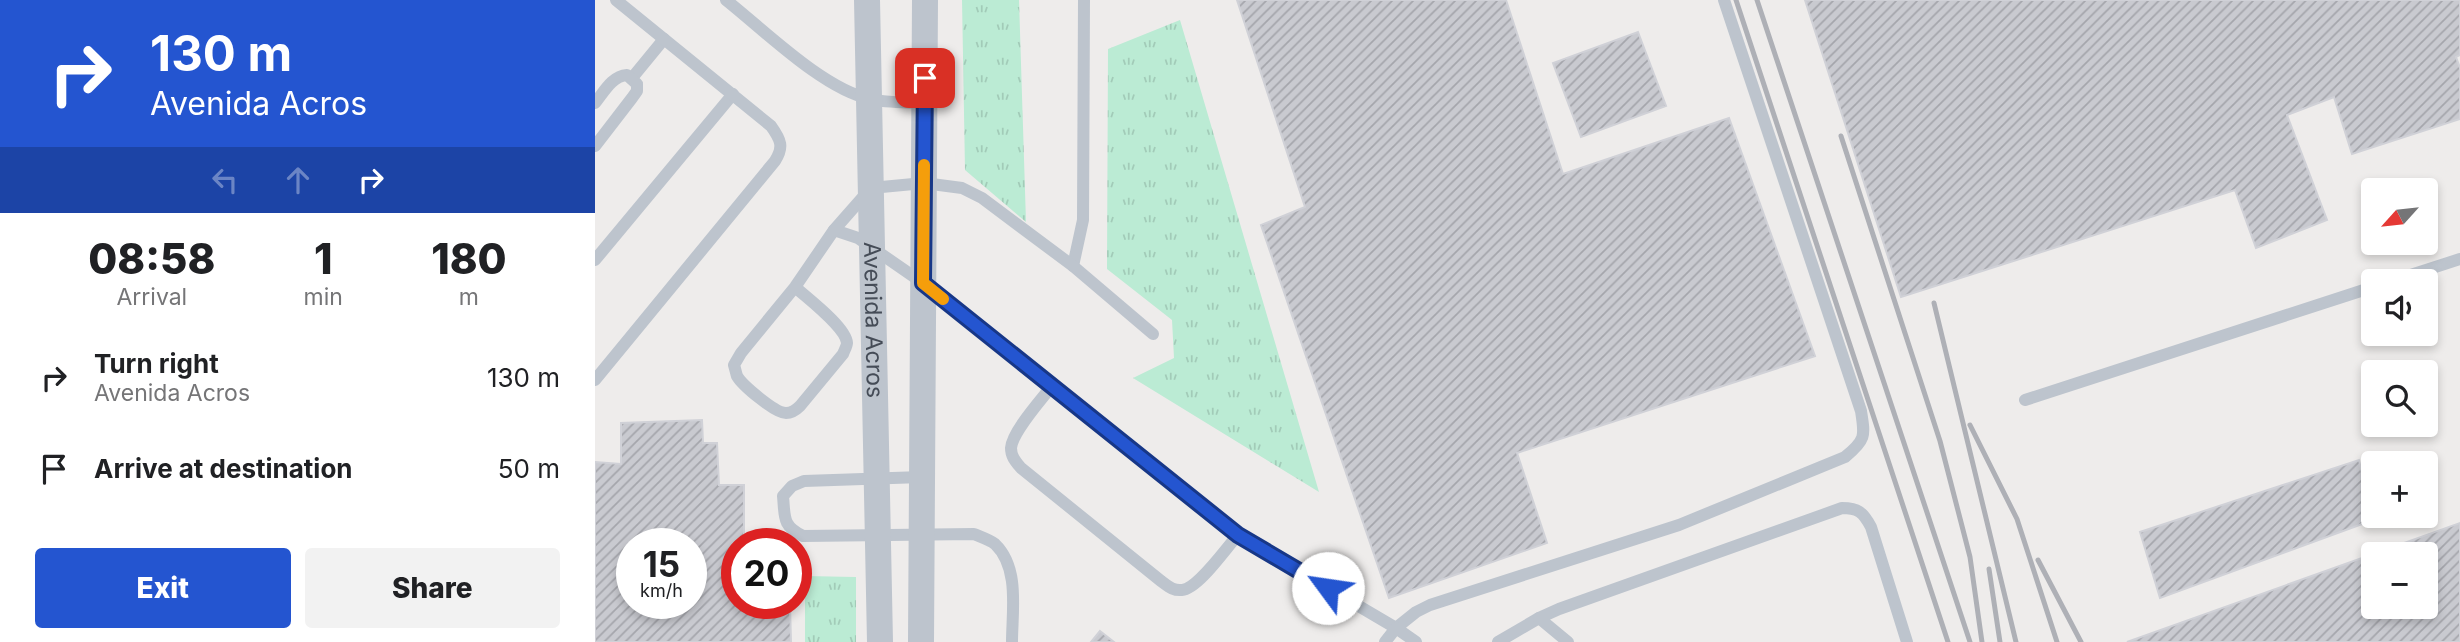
<!DOCTYPE html>
<html lang="en">
<head>
<meta charset="utf-8">
<style>
	:root { --surface:#fff; --page:#f2f2f2; --text:#202124; --muted:#757577; --accent:#2455d0 }
	body { margin:0; font-family:Inter,sans-serif; background:var(--page); color:var(--text); height:100vh; display:flex; flex-direction:column; font-size:26px; white-space:nowrap }
	* { box-sizing:border-box; margin:0 }
	p { font-size:23px; color:var(--muted) }
	.icon { flex:none; width:38px; height:38px; fill:none; stroke:currentColor; stroke-width:2; stroke-linecap:round; stroke-linejoin:round }
	.map { position:relative; flex:1; overflow:hidden }
	.drawer { display:flex; flex-direction:column; background:var(--surface); width:595px }
	.drawer>* { flex:none }
	.hud { background:#2455d0; color:#fff; overflow:hidden }
	.needle { width:46px; rotate:243deg }
	.controls { position:absolute; left:1766px; top:178px; display:grid; gap:14px }
	.controls a { display:grid; place-items:center; width:77px; height:77px; border-radius:7px; background:var(--surface); box-shadow:0 4px 10px #0003; font-size:35px }
	.speed { position:absolute; left:21px; top:528px; display:flex; gap:14px; font-size:35px; font-weight:700; text-align:center }
	.speed>* { display:grid; place-content:center; width:91px; height:91px; border-radius:50%; background:var(--surface); box-shadow:0 4px 10px #0003; line-height:1 }
	.speed small { font-size:18px; font-weight:400 }
	.speed .limit { border:10px solid #d22; background:#fff; color:#111 }
	.pin { position:absolute; display:grid; place-items:center; width:60px; height:60px; color:#fff; margin:-30px; border-radius:14px; box-shadow:0 4px 10px #0006 }
	.me { position:absolute; width:77px; margin:-38px; rotate:301deg; stroke-linejoin:round; filter:drop-shadow(0 0 5px #0008) }
	.turn { display:flex; align-items:center; gap:24px; height:147px; padding:0 35px; font-size:32px }
	.turn .icon { width:91px; height:91px; stroke-width:2.5 }
	.turn b { display:block; font-size:49px; line-height:60px }
	.lanes { display:flex; align-items:center; height:66px; padding:0 35px; background:#0003; justify-content:center; gap:35px; direction:ltr }
	.lanes .off { opacity:.35 }
	.eta { display:flex; justify-content:space-evenly; align-items:center; height:119px; text-align:center }
	.eta b { font-size:42px; font-weight:800; line-height:49px }
	.cta { display:flex; gap:14px; margin-top:auto; padding:14px 35px }
	.cta a { flex:1; height:80px; border-radius:7px; background:var(--accent); color:#fff; font-size:28px; font-weight:800; line-height:80px; text-align:center }
	.cta a+a { background:var(--page); color:var(--text) }
	ul { padding:0; list-style:none }
	li { display:flex; align-items:center; gap:21px; height:91px; padding:0 35px }
	li div { flex:1 }
	li b { display:block; font-size:26px }
	li em { font-style:normal }
	main { display:flex; flex:1; min-height:0 }
	.map>svg:first-child { display:block }
	.grass { fill:url(#grass-tufts) }
	.building { fill:url(#building-hatch); stroke:#d0d1d7; stroke-width:2; fill-rule:evenodd }
	.lines { fill:none; stroke-linecap:round; stroke-linejoin:round }
	.service { stroke:#bdc4cd; stroke-width:12 }
	.minor { stroke:#bdc4cd; stroke-width:26 }
	.rail { stroke:#aeb0b6; stroke-width:5 }
	.route-casing { stroke:#173787; stroke-width:18 }
	.route { stroke:#2455d0; stroke-width:12 }
	.slow { stroke:#f59e0b; stroke-width:12 }
	.labels { text-anchor:middle; dominant-baseline:central; stroke-width:6; stroke-linejoin:round; paint-order:stroke }
	.street-label { font-size:23px; fill:#454c57; stroke:#fff }
</style>
</head>
<body>
<main>
<section class="drawer">
<div class="hud">
<div class="turn"><svg class="icon" aria-label="right" viewBox="0 0 24 24"><path d="M7 20v-9h11M14 6l5 5-5 5"/></svg><div><b>130 m</b>Avenida Acros</div></div>
<div class="lanes"><svg class="icon off" aria-label="left" viewBox="0 0 24 24"><path d="M17 20v-9H6M10 6l-5 5 5 5"/></svg><svg class="icon off" aria-label="ahead" viewBox="0 0 24 24"><path d="M12 20V5M6 11l6-6 6 6"/></svg><svg class="icon" aria-label="right" viewBox="0 0 24 24"><path d="M7 20v-9h11M14 6l5 5-5 5"/></svg></div>
</div>
<div class="eta">
<div><b>08:58</b><p>Arrival</p></div>
<div><b>1</b><p>min</p></div>
<div><b>180</b><p>m</p></div>
</div>
<ul>
<li><svg class="icon" aria-label="right" viewBox="0 0 24 24"><path d="M7 20v-9h11M14 6l5 5-5 5"/></svg><div><b>Turn right</b><p>Avenida Acros</p></div><em>130 m</em></li>
<li><svg class="icon" aria-label="arrive" viewBox="0 0 24 24"><path d="M6 21V4h12l-3 4 3 4H6"/></svg><div><b>Arrive at destination</b></div><em>50 m</em></li>
</ul>
<div class="cta"><a>Exit</a><a>Share</a></div>
</section>
<div class="map">
<svg width="1865" height="642" viewBox="0 0 1865 642">
	<defs>
		<pattern id="grass-tufts" width="24" height="20" patternUnits="userSpaceOnUse" patternTransform="scale(1.75)"><rect width="24" height="20" fill="#bbebd4"/><path d="M3 7l-1-3M5 7V3M7 7l1-3M15 17l-1-3M17 17v-4M19 17l1-3" fill="none" stroke="#a2cbb8"/></pattern>
		<pattern id="building-hatch" width="6" height="6" patternUnits="userSpaceOnUse" patternTransform="scale(1.75)"><rect width="6" height="6" fill="#c9cad0"/><path d="M-1 1l2-2M0 6l6-6M5 7l2-2" fill="none" stroke="#a5a6ac"/></pattern>
	</defs>
	<rect width="100%" height="100%" fill="#eeeceb"/>
	<g class="grass">
		<polygon points="367,0 424,0 431,222 370,170"/>
		<polygon points="585,20 724,492 538,378 579,358 577,320 512,269 513,49"/>
		<polygon points="210,576 261,577 261,642 210,642"/>
	</g>
	<g class="building">
		<polygon points="642,0 911,0 968,174 1134,118 1220,356 922,453 952,543 794,598 666,225 710,207"/>
		<polygon points="1210,0 1865,0 1865,55 1861,57 1865,68 1865,119 1757,154 1739,97 1692,115 1732,220 1661,248 1640,190 1306,297"/>
		<polygon points="1043,32 1071,106 986,137 958,63"/>
		<path d="M107,420L108,443H122L124,485H149V544H142V604H195L196,642H0V462L26,464V423ZM37,544H96V604H37Z"/>
		<polygon points="1764,460 1778,520 1565,598 1545,532"/>
		<path d="M1865,523V642H1532ZM1778,555H1830V607H1778Z"/>
		<polygon points="505,631 519,642 496,642"/>
	</g>
	<g class="lines">
		<g class="service">
			<path d="M131,0C169,30 228,89 275,99C292,103 312,102 329,103"/>
			<polyline points="37,78 69,39"/>
			<path d="M0,103C9,92 17,76 32,75L42,84V91L37,98L0,146"/>
			<path d="M239,230L263,238L328,283L643,535L801,628L821,612L835,605L1084,525L1250,457C1271,440 1270,436 1266,411L1129,0"/>
			<polyline points="0,260 138,94"/>
			<polyline points="478,266 488,220 489,0"/>
			<polyline points="1794,282 1865,259"/>
			<path d="M200,287C212,298 251,327 252,343C252,346 249,351 248,354L205,406C201,410 197,413 191,413C180,413 147,385 142,376C141,373 140,368 139,365L146,353L200,287L239,230L276,188L329,183L367,188L387,198L478,266L558,334"/>
			<path d="M0,380L180,161C189,147 186,140 176,126L21,0"/>
			<path d="M456,387C446,400 417,432 416,448C416,457 421,462 426,468L566,581C573,586 578,591 587,590C603,589 631,548 643,535"/>
			<polyline points="1430,400 1778,287"/>
			<path d="M327,477L209,481L197,486L188,496C190,517 187,526 208,536L379,534C386,537 395,540 400,544C425,568 417,611 417,642"/>
			<polyline points="790,642 801,628 821,642"/>
			<polyline points="903,642 944,618"/>
			<path d="M973,642L944,618L964,609L1247,508C1263,508 1268,512 1276,527L1312,642"/>
		</g>
		<g class="minor">
			<path id="s1" d="M272,0L285,642"/>
			<polyline points="326,642 330,0"/>
		</g>
		<g class="rail">
			<polyline points="1141,0 1353,642"/>
			<polyline points="1162,0 1375,642"/>
			<polyline points="1246,136 1345,441 1375,557 1387,642"/>
			<polyline points="1339,303 1421,642"/>
			<polyline points="1375,425 1422,519 1462,642"/>
			<polyline points="1443,560 1486,642"/>
			<polyline points="1394,569 1405,642"/>
		</g>
	</g>
	<g class="lines">
		<g class="route-casing">
			<polyline id="route" points="330,78 328,283 643,535 733,588"/>
		</g>
		<use href="#route" class="route"/>
		<polyline class="slow" points="329,165 328,283 348,299"/>
	</g>
	<g class="labels">
		<g class="street-label">
			<text stroke="none"><textPath href="#s1" startOffset="320">Avenida Acros</textPath></text>
		</g>
	</g>
</svg>
<div class="controls">
<a><svg class="needle" viewBox="-14 -14 28 28"><path d="M0-13l5 13h-10z" fill="#e53935"/><path d="M0 13l5-13h-10z" fill="#757577"/></svg></a>
<a><svg class="icon" aria-label="sound" viewBox="0 0 24 24"><path d="M4 9h4l5-4v14l-5-4H4zM17 9q2 3 0 6"/></svg></a>
<a><svg class="icon" aria-label="search" viewBox="0 0 24 24"><circle cx="10" cy="10" r="6"/><path d="M15 15l6 6"/></svg></a>
<a>+</a>
<a>−</a>
</div>
<div class="speed"><div>15<small>km/h</small></div><div class="limit">20</div></div>
<div class="pin" style="left:330px;top:78px;background:#d93025"><svg class="icon" aria-label="arrive" viewBox="0 0 24 24"><path d="M6 21V4h12l-3 4 3 4H6"/></svg></div>
<svg class="me" style="left:733px;top:588px" viewBox="-20 -20 40 40"><circle r="19" fill="#fff"/><path d="M0-13L10 11 0 6-10 11z" fill="#2455d0"/></svg>
</div>
</main>
</body>
</html>
